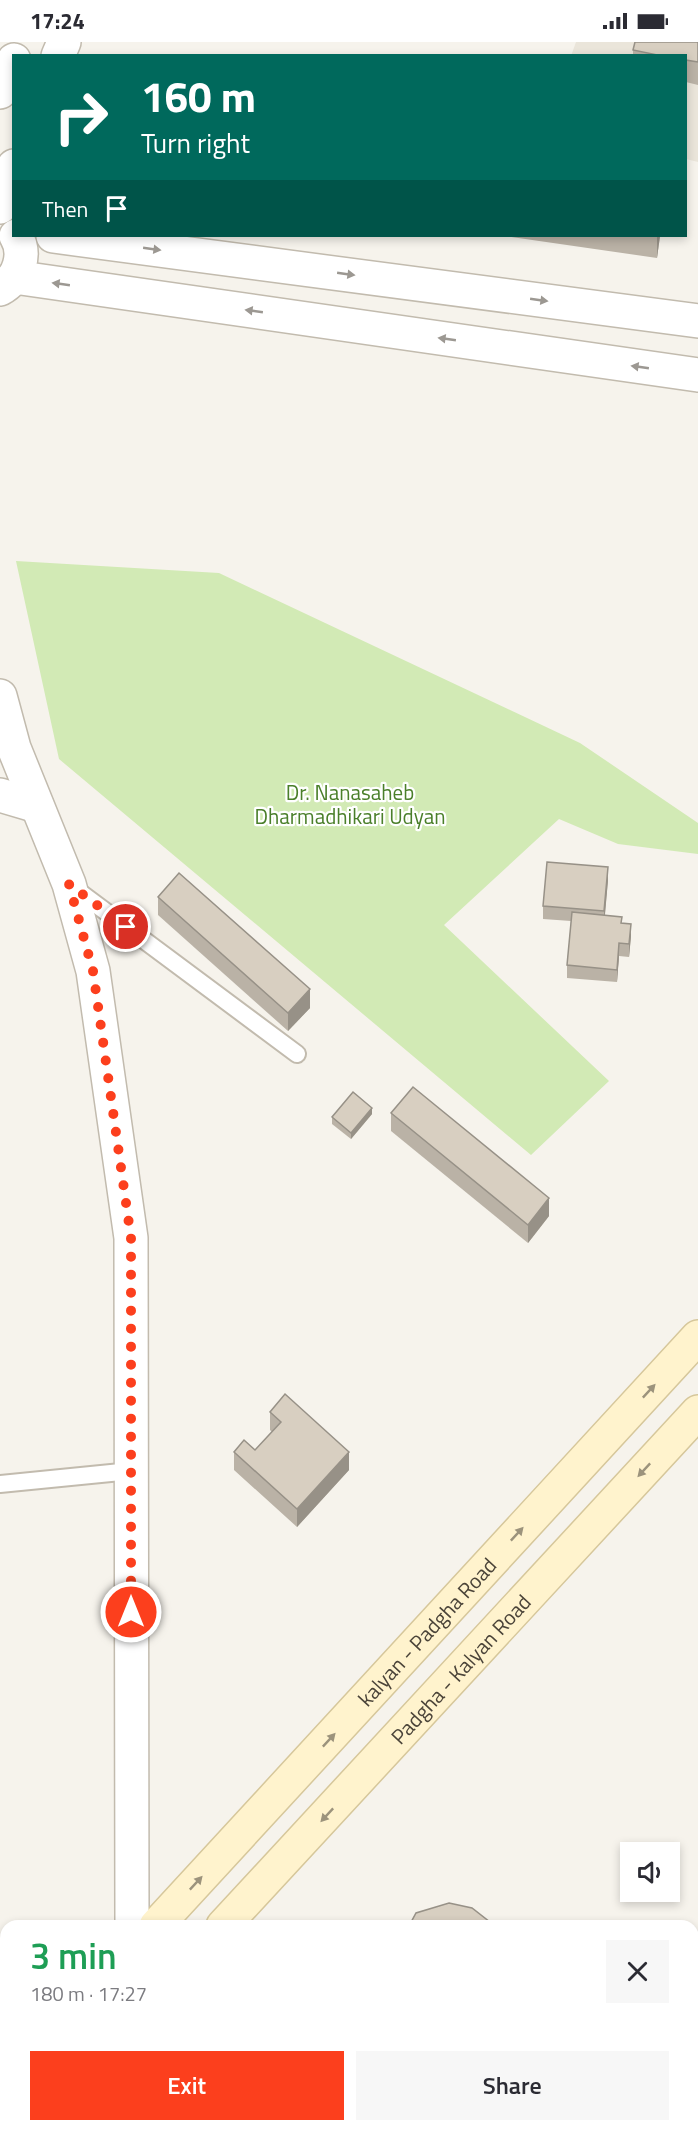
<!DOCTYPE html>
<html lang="en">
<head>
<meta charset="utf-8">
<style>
	:root { --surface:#fff; --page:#f7f7f7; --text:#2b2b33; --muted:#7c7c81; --accent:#fc3f1d }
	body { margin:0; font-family:"Titillium Web",sans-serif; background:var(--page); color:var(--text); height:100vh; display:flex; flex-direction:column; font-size:22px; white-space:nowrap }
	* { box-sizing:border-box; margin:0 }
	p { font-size:20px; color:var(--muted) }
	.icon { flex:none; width:33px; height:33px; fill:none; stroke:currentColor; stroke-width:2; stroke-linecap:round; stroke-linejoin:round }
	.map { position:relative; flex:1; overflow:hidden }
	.details { position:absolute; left:0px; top:1878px; width:699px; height:212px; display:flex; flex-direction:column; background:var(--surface); border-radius:18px 18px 0 0; box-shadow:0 3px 9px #0003 }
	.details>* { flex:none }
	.hud { position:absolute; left:12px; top:12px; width:675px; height:183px; border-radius:0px; box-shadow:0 3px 9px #0003; background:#00695c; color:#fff; overflow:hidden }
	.tools { position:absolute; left:620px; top:1800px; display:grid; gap:12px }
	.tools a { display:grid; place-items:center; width:60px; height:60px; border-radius:0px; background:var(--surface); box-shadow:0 3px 9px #0003; font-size:30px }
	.pin { position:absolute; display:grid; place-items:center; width:51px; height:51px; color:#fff; margin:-26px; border:3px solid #fff; border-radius:50%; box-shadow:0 2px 6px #0007 }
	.me { position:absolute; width:66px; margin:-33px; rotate:0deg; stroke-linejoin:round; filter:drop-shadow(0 0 4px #0008) }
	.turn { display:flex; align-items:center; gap:21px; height:126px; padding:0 30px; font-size:27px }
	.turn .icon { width:78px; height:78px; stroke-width:2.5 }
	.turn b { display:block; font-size:42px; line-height:51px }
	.then { display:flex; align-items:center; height:57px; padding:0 30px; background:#0003; gap:12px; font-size:22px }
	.round { display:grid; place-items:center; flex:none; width:63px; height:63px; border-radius:0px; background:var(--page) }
	.head { display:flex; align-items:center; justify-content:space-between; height:102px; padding:0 30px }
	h1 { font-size:36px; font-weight:600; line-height:45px; color:#1e9e55 }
	.cta { display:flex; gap:12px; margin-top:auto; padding:12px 30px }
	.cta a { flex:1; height:69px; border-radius:0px; background:var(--accent); color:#fff; font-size:24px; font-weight:600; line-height:69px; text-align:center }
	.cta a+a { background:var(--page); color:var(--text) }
	.status { display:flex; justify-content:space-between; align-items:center; height:42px; padding:0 30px; background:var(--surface); direction:ltr }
	.status svg { height:16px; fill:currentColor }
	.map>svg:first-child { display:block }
	.residential { fill:#eae5da }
	.green { fill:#d2eab5 }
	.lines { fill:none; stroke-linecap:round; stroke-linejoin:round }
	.service-casing { stroke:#c2bbae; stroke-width:20 }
	.minor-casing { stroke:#c2bbae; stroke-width:36 }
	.tertiary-casing { stroke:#c2bbae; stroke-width:36 }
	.secondary-casing { stroke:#d6c79b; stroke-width:36 }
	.service { stroke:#fff; stroke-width:16 }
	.minor { stroke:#fff; stroke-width:33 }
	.tertiary { stroke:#fff; stroke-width:33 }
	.secondary { stroke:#fff3cd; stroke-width:33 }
	.wall { fill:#bab2a6 }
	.shaded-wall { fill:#979187 }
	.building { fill:#d8cfc1; stroke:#979187; stroke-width:1.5 }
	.oneway { fill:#9c9892 }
	.oneway2 { fill:#9c937c }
	.route { stroke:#fc3f1d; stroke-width:10; stroke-dasharray:0 18 }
	.labels { text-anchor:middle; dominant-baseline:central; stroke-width:4.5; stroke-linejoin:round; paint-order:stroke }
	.park-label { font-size:21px; fill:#4a7f2a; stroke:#fff }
	.street-label { font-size:21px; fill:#4b4439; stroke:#fff }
</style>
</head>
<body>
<div class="status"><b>17:24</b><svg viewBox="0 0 49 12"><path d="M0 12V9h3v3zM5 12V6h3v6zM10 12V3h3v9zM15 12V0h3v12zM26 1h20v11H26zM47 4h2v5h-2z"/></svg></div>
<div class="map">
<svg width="698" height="2089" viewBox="0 0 698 2089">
	<rect width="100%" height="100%" fill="#f6f3ec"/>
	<polygon class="residential" points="576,0 698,0 698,120 686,117 686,14 571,14"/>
	<polygon class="green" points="16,519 219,531 580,701 698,781 698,812 618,802 559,777 444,883 609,1039 531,1113 59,717"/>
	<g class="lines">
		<g class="service-casing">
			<g id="service">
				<polyline points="74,846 297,1012"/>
				<polyline points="0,1442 131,1429"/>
			</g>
		</g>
		<g class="minor-casing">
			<polyline id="minor" points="0,753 37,764"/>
		</g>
		<g class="tertiary-casing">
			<g id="tertiary">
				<polyline points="58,14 64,0"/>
				<polyline points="0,50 14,18"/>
				<polyline points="0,165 14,124"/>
				<polyline points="53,194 698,279"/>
				<polyline points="14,235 698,333"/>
				<path d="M0,247C19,237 27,212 16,194"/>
				<polyline points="0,654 14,706 69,842 93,929 131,1196 132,1884"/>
				<polyline points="389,2084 403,2089"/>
			</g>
		</g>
		<g class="secondary-casing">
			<g id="secondary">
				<path id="s1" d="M156,1884L698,1295"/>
				<path id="s2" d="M223,1884L698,1370"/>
				<polyline points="18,2089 20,2084"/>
				<polyline points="74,2089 77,2084"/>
			</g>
		</g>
		<use href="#service" class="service"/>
		<use href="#minor" class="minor"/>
		<use href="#tertiary" class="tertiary"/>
		<use href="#secondary" class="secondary"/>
	</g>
	<g class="wall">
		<polygon points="698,0 698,43 686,40 686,14 633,14 633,8"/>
		<polygon points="505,194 660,194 657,216"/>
		<polygon points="608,838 605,873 622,881 631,894 629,915 619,914 617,940 567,936 567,923 571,879 543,877 543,864"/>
		<polygon points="158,855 310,966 288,989 158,873"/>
		<polygon points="391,1071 549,1174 528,1201 391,1089"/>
		<polygon points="372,1072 351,1097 332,1082 332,1075"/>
		<polygon points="270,1370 349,1428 297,1485 234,1428 234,1410 255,1408 272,1390 270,1388"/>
	</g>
	<g class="shaded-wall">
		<polygon points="657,194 660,194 657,216"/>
		<polygon points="608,825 608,838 604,882 604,869"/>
		<polygon points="631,882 631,894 629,915 629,902"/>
		<polygon points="619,901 619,914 617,940 617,928"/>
		<polygon points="310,947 310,966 288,989 288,971"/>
		<polygon points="372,1066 372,1072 351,1097 351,1091"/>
		<polygon points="549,1156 549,1174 528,1201 528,1183"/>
		<polygon points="349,1410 349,1428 297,1485 297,1467"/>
	</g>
	<g class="building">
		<polygon points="635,0 698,0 698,20 686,18 686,14 662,14 633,8"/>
		<polygon points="547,820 608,825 604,869 543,864"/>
		<polygon points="179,831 310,947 288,971 158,855"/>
		<polygon points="572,870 622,875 621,881 631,882 629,902 619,901 617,928 567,923"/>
		<polygon points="413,1045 549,1156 528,1183 391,1071"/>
		<polygon points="353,1050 372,1066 351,1091 332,1075"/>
		<polygon points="285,1352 349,1410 297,1467 234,1410 244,1398 255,1408 281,1380 270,1370"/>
		<polygon points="449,1861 472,1866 495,1884 409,1884 416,1871"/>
	</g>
	<defs><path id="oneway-solid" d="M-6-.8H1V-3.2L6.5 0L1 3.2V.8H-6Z" transform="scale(1.5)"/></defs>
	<g class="oneway">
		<use href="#oneway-solid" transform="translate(152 207) rotate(8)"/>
		<use href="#oneway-solid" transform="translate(346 232) rotate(8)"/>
		<use href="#oneway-solid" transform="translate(61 242) rotate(-172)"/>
		<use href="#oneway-solid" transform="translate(539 258) rotate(8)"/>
		<use href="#oneway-solid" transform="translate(254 269) rotate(-172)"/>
		<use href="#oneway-solid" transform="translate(447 297) rotate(-172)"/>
		<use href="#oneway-solid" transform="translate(640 325) rotate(-172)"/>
	</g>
	<g class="oneway2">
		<use href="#oneway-solid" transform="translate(649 1349) rotate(-47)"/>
		<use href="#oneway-solid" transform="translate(644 1428) rotate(133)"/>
		<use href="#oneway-solid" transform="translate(517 1492) rotate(-47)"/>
		<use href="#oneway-solid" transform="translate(329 1698) rotate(-47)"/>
		<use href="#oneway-solid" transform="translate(327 1773) rotate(133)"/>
		<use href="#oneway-solid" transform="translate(196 1841) rotate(-47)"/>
	</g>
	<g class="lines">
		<polyline class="route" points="126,885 69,842 93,929 131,1196 131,1570"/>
	</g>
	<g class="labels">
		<g class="park-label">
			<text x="350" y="750">Dr. Nanasaheb<tspan x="350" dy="24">Dharmadhikari Udyan</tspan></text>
		</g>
		<g class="street-label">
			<text stroke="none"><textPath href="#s1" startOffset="400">kalyan - Padgha Road</textPath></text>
			<text stroke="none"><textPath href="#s2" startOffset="350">Padgha - Kalyan Road</textPath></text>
		</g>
	</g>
</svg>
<div class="tools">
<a><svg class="icon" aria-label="sound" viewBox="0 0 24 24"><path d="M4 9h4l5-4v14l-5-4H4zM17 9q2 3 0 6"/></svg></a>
</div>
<div class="pin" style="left:126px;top:885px;background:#d93025"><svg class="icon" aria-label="arrive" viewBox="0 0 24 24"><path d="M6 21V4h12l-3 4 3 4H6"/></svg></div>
<svg class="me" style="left:131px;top:1570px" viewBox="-20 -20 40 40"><circle r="17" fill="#fc3f1d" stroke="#fff" stroke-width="3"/><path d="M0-11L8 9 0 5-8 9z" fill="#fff"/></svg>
<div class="hud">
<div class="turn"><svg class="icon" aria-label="right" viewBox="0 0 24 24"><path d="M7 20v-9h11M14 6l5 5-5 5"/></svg><div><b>160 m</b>Turn right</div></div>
<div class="then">Then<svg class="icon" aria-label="arrive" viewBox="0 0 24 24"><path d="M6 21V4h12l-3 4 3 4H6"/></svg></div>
</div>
<section class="details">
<div class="head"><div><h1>3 min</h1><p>180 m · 17:27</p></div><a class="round"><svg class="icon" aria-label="close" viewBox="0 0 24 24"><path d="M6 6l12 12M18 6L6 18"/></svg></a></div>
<div class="cta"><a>Exit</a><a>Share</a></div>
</section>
</div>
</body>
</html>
